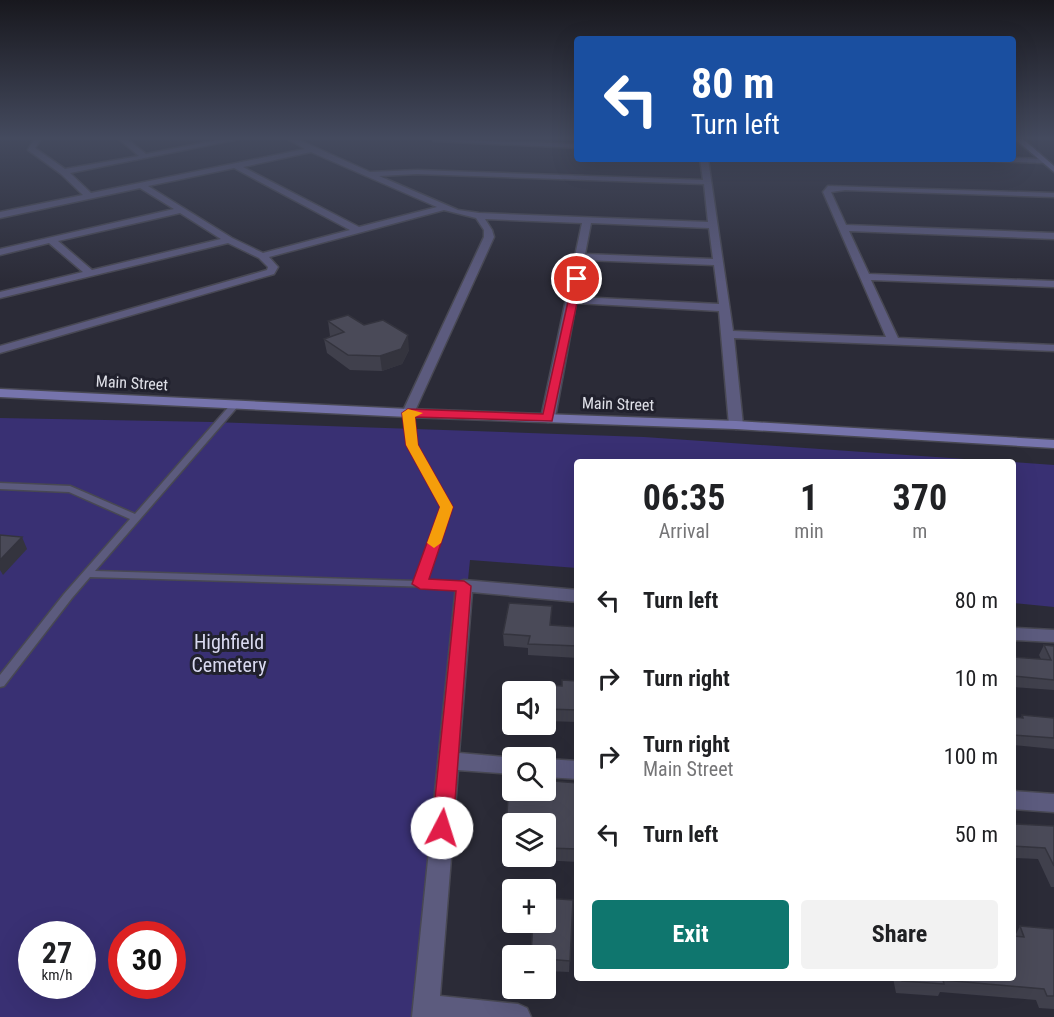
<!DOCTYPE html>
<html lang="en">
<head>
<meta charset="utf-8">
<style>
	:root { --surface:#fff; --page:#f2f2f2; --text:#202124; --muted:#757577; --accent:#0f766e }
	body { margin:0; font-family:"Roboto Condensed",sans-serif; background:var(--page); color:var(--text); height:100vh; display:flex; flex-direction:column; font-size:22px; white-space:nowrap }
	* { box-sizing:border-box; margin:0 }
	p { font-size:20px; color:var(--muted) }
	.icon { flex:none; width:33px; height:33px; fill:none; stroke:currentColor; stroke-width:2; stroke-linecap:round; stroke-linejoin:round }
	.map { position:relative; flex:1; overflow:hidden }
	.details { position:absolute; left:574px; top:459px; width:442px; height:522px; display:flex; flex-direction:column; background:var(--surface); border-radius:6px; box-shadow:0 6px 24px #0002 }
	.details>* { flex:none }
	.guide { position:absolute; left:574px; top:36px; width:442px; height:126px; border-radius:6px; box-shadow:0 6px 24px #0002; background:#1a4fa0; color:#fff; overflow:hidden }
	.controls { position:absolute; left:502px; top:681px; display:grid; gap:12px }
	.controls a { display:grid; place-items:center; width:54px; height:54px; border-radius:6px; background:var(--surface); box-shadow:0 6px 24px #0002; font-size:30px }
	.speed { position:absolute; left:18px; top:921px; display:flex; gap:12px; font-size:30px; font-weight:700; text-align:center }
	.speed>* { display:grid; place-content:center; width:78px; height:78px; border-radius:50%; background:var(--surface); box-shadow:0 6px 24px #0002; line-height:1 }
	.speed small { font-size:15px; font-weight:400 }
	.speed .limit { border:9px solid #d22; background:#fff; color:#111 }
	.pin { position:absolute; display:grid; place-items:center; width:51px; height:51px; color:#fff; margin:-26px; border:3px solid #fff; border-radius:50%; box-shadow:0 2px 6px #0007 }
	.me { position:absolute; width:66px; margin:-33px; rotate:5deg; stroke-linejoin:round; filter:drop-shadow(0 0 4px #0008) }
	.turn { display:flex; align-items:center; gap:21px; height:126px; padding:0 18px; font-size:27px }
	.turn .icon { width:78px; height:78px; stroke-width:2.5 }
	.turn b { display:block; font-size:42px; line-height:51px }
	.eta { display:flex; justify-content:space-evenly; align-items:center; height:102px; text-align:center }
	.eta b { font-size:36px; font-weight:700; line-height:42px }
	.primary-button { display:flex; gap:12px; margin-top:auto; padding:12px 18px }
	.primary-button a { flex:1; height:69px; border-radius:6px; background:var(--accent); color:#fff; font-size:24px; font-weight:700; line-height:69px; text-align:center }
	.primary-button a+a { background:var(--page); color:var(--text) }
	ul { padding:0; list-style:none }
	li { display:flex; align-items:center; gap:18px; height:78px; padding:0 18px }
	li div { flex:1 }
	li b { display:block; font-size:22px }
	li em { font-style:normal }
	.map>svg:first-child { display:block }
	.green { fill:#393073; fill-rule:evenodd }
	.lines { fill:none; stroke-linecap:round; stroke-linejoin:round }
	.lane-casing { stroke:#484853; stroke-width:3 }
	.street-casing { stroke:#484853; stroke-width:3 }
	.secondary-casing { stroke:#484853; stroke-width:3 }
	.lane { fill:#5c5b7e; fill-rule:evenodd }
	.street { fill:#5c5b7e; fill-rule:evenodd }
	.secondary { fill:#7674ac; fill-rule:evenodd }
	.wall { fill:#40404c; fill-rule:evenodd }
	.shaded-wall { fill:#34343e }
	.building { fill:#4a4a58; stroke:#34343e; stroke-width:1.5 }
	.route { fill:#e11d48; stroke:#92132f; stroke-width:1.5 }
	.slow { fill:#f59e0b }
	.labels { text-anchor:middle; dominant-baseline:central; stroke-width:6; stroke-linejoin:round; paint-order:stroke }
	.street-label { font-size:16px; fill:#dfe0e8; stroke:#21212d }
	.near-park-label { font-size:20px; fill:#d9d9f0; stroke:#21212d }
</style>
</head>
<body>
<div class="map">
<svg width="1054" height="1017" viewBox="0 0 1054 1017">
	<rect width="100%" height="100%" fill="#2b2b37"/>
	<g class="green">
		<path d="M0,418L212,422L644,437L1008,462H578L577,568L470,560L426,994L421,1017H0ZM32,934H82V986H32ZM122,934H172V986H122Z"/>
		<polygon points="1014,462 1054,465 1054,607 1014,603"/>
	</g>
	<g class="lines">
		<g class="lane-casing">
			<polygon id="lane" points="232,403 235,403 239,405 95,571 416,581 443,507 408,445 404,413 408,411 412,413 416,445 451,507 426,581 464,583 468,584 469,586 468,588 90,577 72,598 4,686 0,687 0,675 64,594 130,519 69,492 0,489 0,483 70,486 135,514"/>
		</g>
		<g class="street-casing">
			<g id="street">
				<path d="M34,139H41L35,148L65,169L139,156L119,139H127L146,154L223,139H239L70,173L91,193L305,149L288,139H297L370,172L417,170L703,180L700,159H708L733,331L886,337L823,192L828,186L1054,193V197L845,190L831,192L846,225L1054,233V239L849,231L869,274L1054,281V287L871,280L898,338L1054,345V351L734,338L743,425L736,429L729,425L719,311L576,303L555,418L548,422L541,418L582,223L485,219L492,230L494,237L414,413L408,417L402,413L484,237V230L476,218L444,210L269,257L278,267L274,274L0,353V346L267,270L268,267L259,258L228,243L0,298V292L83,272L49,243L0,255V249L174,209L140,188L0,218V212L83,195L61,174L28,150ZM311,152L437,207L359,227L243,167ZM234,168L350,230L263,253L232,238L148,186ZM417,174L704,184L708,222L479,213L458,210L379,176ZM180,213L221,239L92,270L58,241ZM591,223L709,228L713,259L585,254ZM584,260L714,265L719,304L577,297Z"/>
				<polygon points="431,139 578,144 578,148 434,141"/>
				<polygon points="1014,158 1043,159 1047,161 1043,163 991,161 987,159"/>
				<polygon points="464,580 578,590 578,602 472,592 459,753 516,758 513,758 513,774 458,770 440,996 518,1004 527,1008 531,1017 412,1017 456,586 458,582"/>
				<polygon points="1014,628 1054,630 1054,642 1014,640"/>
				<polygon points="546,759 578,761 578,779 546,777"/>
				<polygon points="1014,791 1054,794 1054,812 1014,809"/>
			</g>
		</g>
		<g class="secondary-casing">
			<g id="secondary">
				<polygon points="1015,139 1023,139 1054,166 1054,172"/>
				<polygon points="0,389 408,409 736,421 1054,440 1054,448 736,429 408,417 0,397"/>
			</g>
		</g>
		<use href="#lane" class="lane"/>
		<use href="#street" class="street"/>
		<use href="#secondary" class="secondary"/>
	</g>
	<g class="wall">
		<polygon points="328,321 364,325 409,350 402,364 382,371 350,370 327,353 324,339 331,336 330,336"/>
		<polygon points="551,618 551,625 578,627 578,658 528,655 528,648 504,646 503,634"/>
		<polygon points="1044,645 1054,646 1054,690 1014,687 1014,657 1041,659 1039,655"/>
		<polygon points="562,680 578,681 578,722 546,721 546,692 513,692 513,724 542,724 541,731 504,727 504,716 510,682 562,686"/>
		<polygon points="1022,715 1054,718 1054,749 1014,745 1014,717 1021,718"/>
		<path d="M553,781L578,783V862L505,858V846L508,798L553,800ZM513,824H546V856H513Z"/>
		<polygon points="1014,824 1054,826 1054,887 1051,887 1038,859 1014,858"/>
		<polygon points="573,900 569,972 546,971 546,956"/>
		<polygon points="1020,926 1054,929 1054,1009 1039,1008 1036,1000 940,992 938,996 896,993 893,978 1014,978 1015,936"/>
	</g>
	<g class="shaded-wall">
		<polygon points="408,335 409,350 402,364 382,371 380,356"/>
		<polygon points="22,537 27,549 3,575 0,570 0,560"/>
	</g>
	<g class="building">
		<polygon points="348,315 364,325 383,320 408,335 401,349 380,356 348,355 324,339 344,332 328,321"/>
		<polygon points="0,535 22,537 0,560"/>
		<polygon points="509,603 552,606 550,625 578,627 578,646 528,644 530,636 503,634"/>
		<polygon points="1044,645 1054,646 1054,680 1014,676 1014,657 1051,660"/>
		<polygon points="562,680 578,681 578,710 546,709 546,692 513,692 513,716 504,716 510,682 562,686"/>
		<polygon points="1022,715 1054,718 1054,738 1014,735 1014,717 1023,718"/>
		<polygon points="553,781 578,783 578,849 546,848 546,824 513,824 513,846 505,846 508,798 553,800"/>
		<polygon points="1014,824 1054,826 1054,866 1045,848 1014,846"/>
		<polygon points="546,898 573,900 570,961 546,959 546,956 531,956 533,922 546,922"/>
		<polygon points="1020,926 1054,929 1054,996 1047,996 1044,989 943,980 944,984 902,981 902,978 1014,978 1014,936 1024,937"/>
	</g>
	<linearGradient id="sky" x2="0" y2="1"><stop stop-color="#18181e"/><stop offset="0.49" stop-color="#444a5e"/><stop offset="1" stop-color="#444a5e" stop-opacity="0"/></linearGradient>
	<rect width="1054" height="282" fill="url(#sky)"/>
	<polygon class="route" points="577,276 582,279 552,421 415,417 418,445 453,507 429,579 464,581 471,586 453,828 450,834 442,837 435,834 432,828 456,591 420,589 412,584 440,507 406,445 402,413 408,409 543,414 573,279"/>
	<polygon class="slow" points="408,409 423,413 415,417 418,445 453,507 441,543 434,548 427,543 440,507 406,445 402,413"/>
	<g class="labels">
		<g class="street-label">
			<text transform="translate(132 383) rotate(3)">Main Street</text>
			<text transform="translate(618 404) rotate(2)">Main Street</text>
		</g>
		<g class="near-park-label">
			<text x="229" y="642">Highfield<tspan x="229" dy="23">Cemetery</tspan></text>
		</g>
	</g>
</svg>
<div class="controls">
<a><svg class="icon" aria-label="sound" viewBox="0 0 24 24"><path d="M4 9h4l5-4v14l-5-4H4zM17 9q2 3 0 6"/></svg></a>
<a><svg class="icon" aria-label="search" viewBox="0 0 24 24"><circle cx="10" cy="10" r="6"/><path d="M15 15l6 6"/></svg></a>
<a><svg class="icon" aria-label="layers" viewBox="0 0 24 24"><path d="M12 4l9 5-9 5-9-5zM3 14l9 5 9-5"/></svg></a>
<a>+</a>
<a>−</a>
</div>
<div class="speed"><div>27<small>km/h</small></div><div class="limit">30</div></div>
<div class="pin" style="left:577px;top:279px;background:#d93025"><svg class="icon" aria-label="arrive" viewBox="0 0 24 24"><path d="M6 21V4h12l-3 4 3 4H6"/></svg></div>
<svg class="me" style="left:442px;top:828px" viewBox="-20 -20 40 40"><circle r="19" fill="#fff"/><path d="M0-13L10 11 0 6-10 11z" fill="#e11d48"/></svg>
<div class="guide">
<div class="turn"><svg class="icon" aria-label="left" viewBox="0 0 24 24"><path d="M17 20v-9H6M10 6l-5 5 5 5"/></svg><div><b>80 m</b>Turn left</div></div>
</div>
<section class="details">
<div class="eta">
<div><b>06:35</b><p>Arrival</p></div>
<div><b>1</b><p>min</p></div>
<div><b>370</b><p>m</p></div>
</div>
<ul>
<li><svg class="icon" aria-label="left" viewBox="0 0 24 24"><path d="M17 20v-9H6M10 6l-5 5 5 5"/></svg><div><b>Turn left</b></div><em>80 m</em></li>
<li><svg class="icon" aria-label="right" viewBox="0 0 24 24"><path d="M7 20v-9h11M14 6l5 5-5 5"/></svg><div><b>Turn right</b></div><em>10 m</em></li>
<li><svg class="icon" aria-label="right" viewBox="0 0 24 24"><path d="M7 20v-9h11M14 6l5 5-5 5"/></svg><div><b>Turn right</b><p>Main Street</p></div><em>100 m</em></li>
<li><svg class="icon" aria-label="left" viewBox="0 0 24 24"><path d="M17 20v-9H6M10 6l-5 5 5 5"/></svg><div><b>Turn left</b></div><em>50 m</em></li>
</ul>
<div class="primary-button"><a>Exit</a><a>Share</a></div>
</section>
</div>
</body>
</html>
